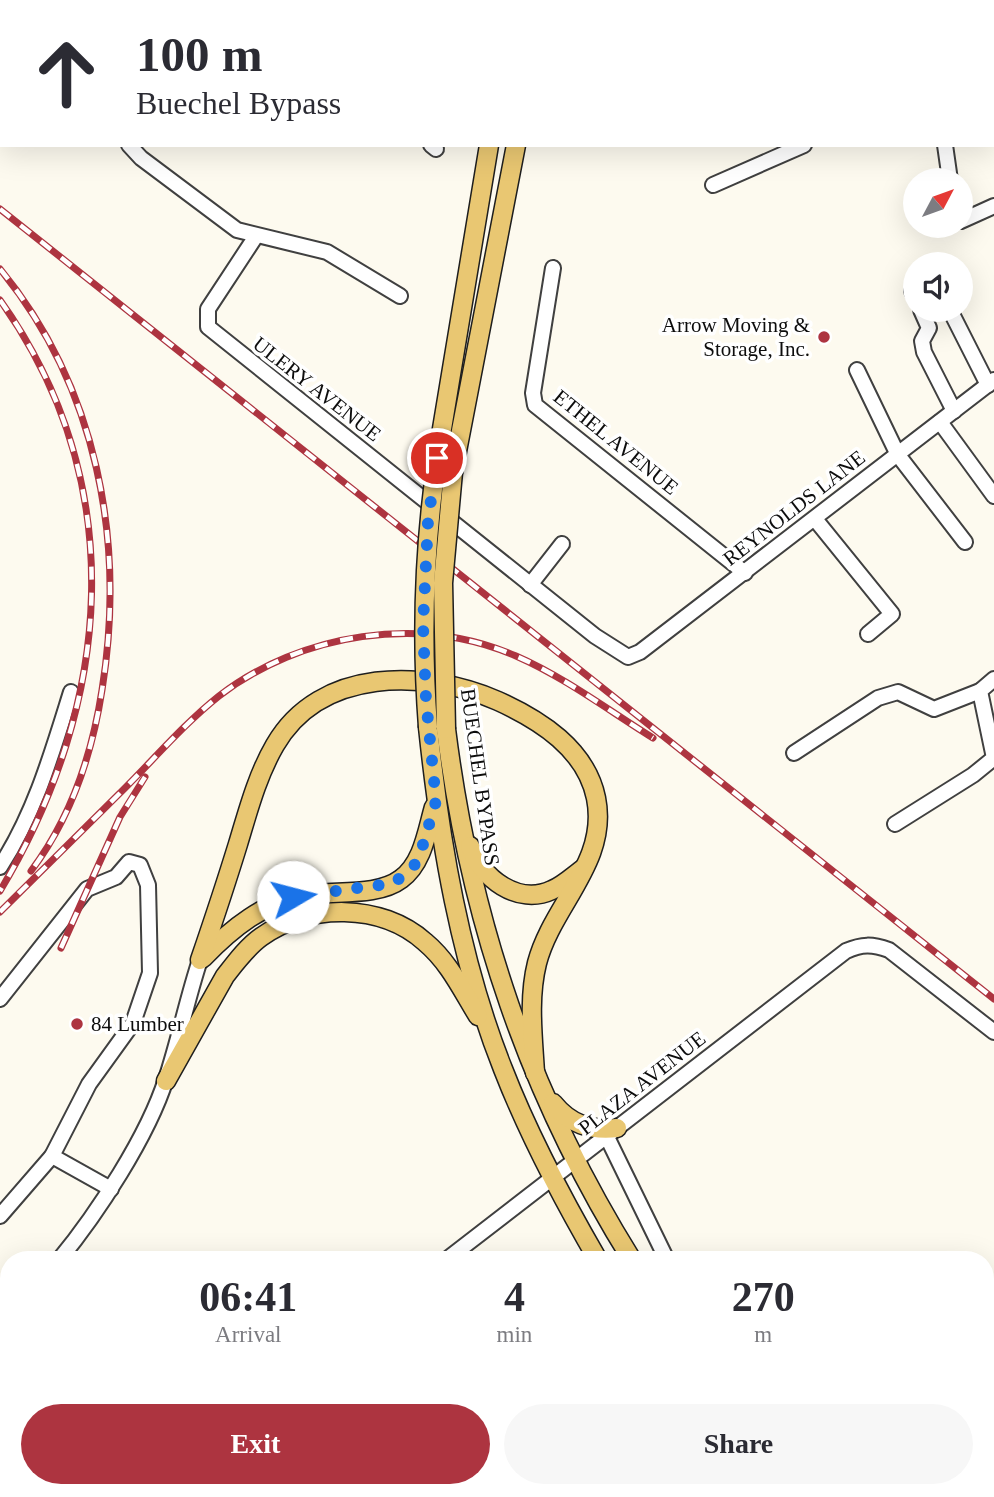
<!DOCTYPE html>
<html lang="en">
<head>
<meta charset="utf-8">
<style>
	:root { --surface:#fff; --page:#f7f7f7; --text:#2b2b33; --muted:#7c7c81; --accent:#ad3440 }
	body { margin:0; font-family:Georgia,serif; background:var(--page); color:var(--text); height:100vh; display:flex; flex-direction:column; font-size:26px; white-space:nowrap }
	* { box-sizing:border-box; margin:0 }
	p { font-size:23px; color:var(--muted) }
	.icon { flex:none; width:38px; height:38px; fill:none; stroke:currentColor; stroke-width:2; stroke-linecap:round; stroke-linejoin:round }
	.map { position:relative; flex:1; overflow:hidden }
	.side { position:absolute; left:0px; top:1251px; width:994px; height:247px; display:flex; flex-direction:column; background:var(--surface); border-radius:28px 28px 0 0; box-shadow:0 7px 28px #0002 }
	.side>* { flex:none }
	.banner { position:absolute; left:0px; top:0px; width:994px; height:147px; box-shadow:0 7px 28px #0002; background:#fff; color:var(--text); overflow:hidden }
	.needle { width:46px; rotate:49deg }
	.tools { position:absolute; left:903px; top:168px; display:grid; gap:14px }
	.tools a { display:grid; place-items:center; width:70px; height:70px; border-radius:50%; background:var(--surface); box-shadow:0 7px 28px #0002; font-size:35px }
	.pin { position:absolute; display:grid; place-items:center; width:60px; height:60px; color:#fff; margin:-30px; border:4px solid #fff; border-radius:50%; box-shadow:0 2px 7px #0007 }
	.me { position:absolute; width:77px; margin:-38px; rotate:82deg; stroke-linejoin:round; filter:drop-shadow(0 0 5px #0008) }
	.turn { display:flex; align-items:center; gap:24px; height:147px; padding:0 21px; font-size:32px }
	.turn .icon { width:91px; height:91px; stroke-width:2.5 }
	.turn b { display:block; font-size:49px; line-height:60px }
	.eta { display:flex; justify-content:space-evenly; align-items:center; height:119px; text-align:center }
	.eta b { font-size:42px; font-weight:700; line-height:49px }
	.primary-button { display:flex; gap:14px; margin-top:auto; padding:14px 21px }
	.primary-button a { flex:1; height:80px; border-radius:42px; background:var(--accent); color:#fff; font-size:28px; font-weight:700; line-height:80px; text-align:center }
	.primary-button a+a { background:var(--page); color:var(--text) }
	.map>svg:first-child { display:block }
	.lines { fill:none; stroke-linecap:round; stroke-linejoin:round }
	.minor-casing { stroke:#404040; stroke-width:18 }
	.major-casing { stroke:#1e1e1e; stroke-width:21 }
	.minor { stroke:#fff; stroke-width:14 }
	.major { stroke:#e9c772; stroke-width:18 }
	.rail-casing { stroke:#ad3440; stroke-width:7 }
	.rail { stroke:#fff; stroke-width:4.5; stroke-dasharray:13; stroke-linecap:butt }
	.major-bridge-casing { stroke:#1e1e1e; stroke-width:21; stroke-linecap:butt }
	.major-bridge { stroke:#e9c772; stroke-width:18 }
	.route { stroke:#1a73e8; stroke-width:12; stroke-dasharray:0 21.6 }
	.poi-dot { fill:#ad3440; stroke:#fff; stroke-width:2.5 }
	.labels { text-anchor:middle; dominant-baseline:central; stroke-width:7; stroke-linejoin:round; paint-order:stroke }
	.poi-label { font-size:21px; fill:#0d0d0d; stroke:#fff; text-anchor:end }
	.street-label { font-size:21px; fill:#0d0d0d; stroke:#fff }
</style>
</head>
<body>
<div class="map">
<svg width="994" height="1497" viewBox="0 0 994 1497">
	<rect width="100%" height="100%" fill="#fdfaef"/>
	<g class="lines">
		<g class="minor-casing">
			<g id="minor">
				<polyline points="244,0 246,2"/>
				<polyline points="232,2 233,0"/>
				<polyline points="921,2 925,0"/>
				<polyline points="0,45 2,46"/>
				<polyline points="992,89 994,88"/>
				<polyline points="129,145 141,158 237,230 327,252 400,296"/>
				<polyline points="431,145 436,149"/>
				<polyline points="945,145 950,180"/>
				<polyline points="713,185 804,145"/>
				<polyline points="961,221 994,206"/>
				<polyline points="256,236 208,309 208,327 595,636 628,657 640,652 994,380"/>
				<polyline points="553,268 533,393 535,405 745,573"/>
				<polyline points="915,289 912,291 915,297"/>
				<polyline points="921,310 929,328 922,341 924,352 954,411"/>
				<polyline points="950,310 988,385"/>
				<polyline points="857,370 898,455 965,542"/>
				<polyline points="940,422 994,496"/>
				<polyline points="815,519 892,614 868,634"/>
				<polyline points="530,585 562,544"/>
				<polyline points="794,753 878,698 898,692 934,709 980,691"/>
				<polyline points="895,824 973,775 994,758 980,691 994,679"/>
				<path d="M0,867C35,813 52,753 71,692"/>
				<polyline points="0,999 87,889 116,877 129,862 140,865 148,885 150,973 133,1023 89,1084 52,1156 0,1216"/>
				<polyline points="607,1137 667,1260"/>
				<polyline points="52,1156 111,1189"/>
				<path d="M59,1260C97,1214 148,1136 166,1079C179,1040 187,999 200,960"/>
				<path d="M446,1260L846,951C862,944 872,944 889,950L994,1032"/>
				<polyline points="985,1313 994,1306"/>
				<polyline points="0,1325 9,1316"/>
				<polyline points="840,1489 846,1497"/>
				<polyline points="140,1497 150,1489"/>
			</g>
		</g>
		<g class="major-casing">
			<g id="major">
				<polyline points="516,2 517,0"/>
				<polyline points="546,2 546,0"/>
				<polyline points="437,459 489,145"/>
				<polyline points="453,472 516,145"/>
				<path d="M428,727C440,842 460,961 503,1069C529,1136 562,1198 598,1260"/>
				<path d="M446,729C470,921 529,1095 632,1260"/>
				<path d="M470,846C481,878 518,906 552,890C564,885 574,875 584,868"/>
				<path d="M203,958C231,929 265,901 306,895C335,890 377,897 401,879C423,863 427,831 434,807"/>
				<path d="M200,960C213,922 226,883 238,844C248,811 257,776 275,745C320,667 425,669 498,701C540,720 586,749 596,798C609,862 552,905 537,963C528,999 533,1037 535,1073"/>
				<path d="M166,1081L225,976C236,962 247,947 261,937C309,903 381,903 425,942C449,962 462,990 478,1016"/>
				<path d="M553,1103C570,1124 590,1131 617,1128"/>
				<polyline points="767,1489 773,1497"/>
				<polyline points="801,1489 807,1497"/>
			</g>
		</g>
		<use href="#minor" class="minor"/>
		<use href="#major" class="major"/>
		<g class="rail-casing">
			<g id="rail">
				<polyline points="0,209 994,999"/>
				<path d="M0,269C97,387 126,541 102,690C92,755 71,818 31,871"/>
				<path d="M0,300C131,484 113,703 0,891"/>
				<path d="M0,912C41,871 83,830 124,789C155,758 185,723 219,696C301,633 420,614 516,656C564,677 608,710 653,738"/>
				<polyline points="61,948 120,817 145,777"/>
			</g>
		</g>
		<use href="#rail" class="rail"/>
		<g class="major-bridge-casing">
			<g id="major-bridge">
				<path d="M428,727C421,636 424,548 437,459"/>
				<polyline points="446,729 443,583 453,472"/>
			</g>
		</g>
		<use href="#major-bridge" class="major-bridge"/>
	</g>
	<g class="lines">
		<polyline class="route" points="293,897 394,883 414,866 422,848 436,801 426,700 423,625 428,521 437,458"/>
	</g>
	<g class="poi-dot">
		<circle cx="824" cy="337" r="7"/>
		<circle cx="77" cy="1024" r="7"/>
	</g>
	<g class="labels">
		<g class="poi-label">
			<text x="810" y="325">Arrow Moving &amp;<tspan x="810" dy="24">Storage, Inc.</tspan></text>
			<text x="91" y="1024" text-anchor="start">84 Lumber</text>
		</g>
		<g class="street-label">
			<text transform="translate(317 389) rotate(38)">ULERY AVENUE</text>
			<text transform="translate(616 442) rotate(39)">ETHEL AVENUE</text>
			<text transform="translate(794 508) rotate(-38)">REYNOLDS LANE</text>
			<text transform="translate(480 777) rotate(82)">BUECHEL BYPASS</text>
			<text transform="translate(642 1083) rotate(-38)">PLAZA AVENUE</text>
		</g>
	</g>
</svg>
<div class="tools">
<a><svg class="needle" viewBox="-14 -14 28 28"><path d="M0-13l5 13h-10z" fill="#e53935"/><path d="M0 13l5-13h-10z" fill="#7c7c81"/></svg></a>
<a><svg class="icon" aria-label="sound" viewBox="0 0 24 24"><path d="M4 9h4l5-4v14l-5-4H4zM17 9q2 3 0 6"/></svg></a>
</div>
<div class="pin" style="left:437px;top:458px;background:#d93025"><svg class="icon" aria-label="arrive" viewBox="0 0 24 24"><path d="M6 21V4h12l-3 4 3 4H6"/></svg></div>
<svg class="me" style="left:293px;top:897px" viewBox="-20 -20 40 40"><circle r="19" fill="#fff"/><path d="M0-13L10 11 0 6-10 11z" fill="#1a73e8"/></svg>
<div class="banner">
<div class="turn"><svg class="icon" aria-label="ahead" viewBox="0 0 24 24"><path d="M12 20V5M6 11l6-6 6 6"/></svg><div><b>100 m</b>Buechel Bypass</div></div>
</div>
<section class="side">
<div class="eta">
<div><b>06:41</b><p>Arrival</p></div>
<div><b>4</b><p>min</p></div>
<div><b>270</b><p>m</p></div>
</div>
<div class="primary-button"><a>Exit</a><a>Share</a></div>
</section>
</div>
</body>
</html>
